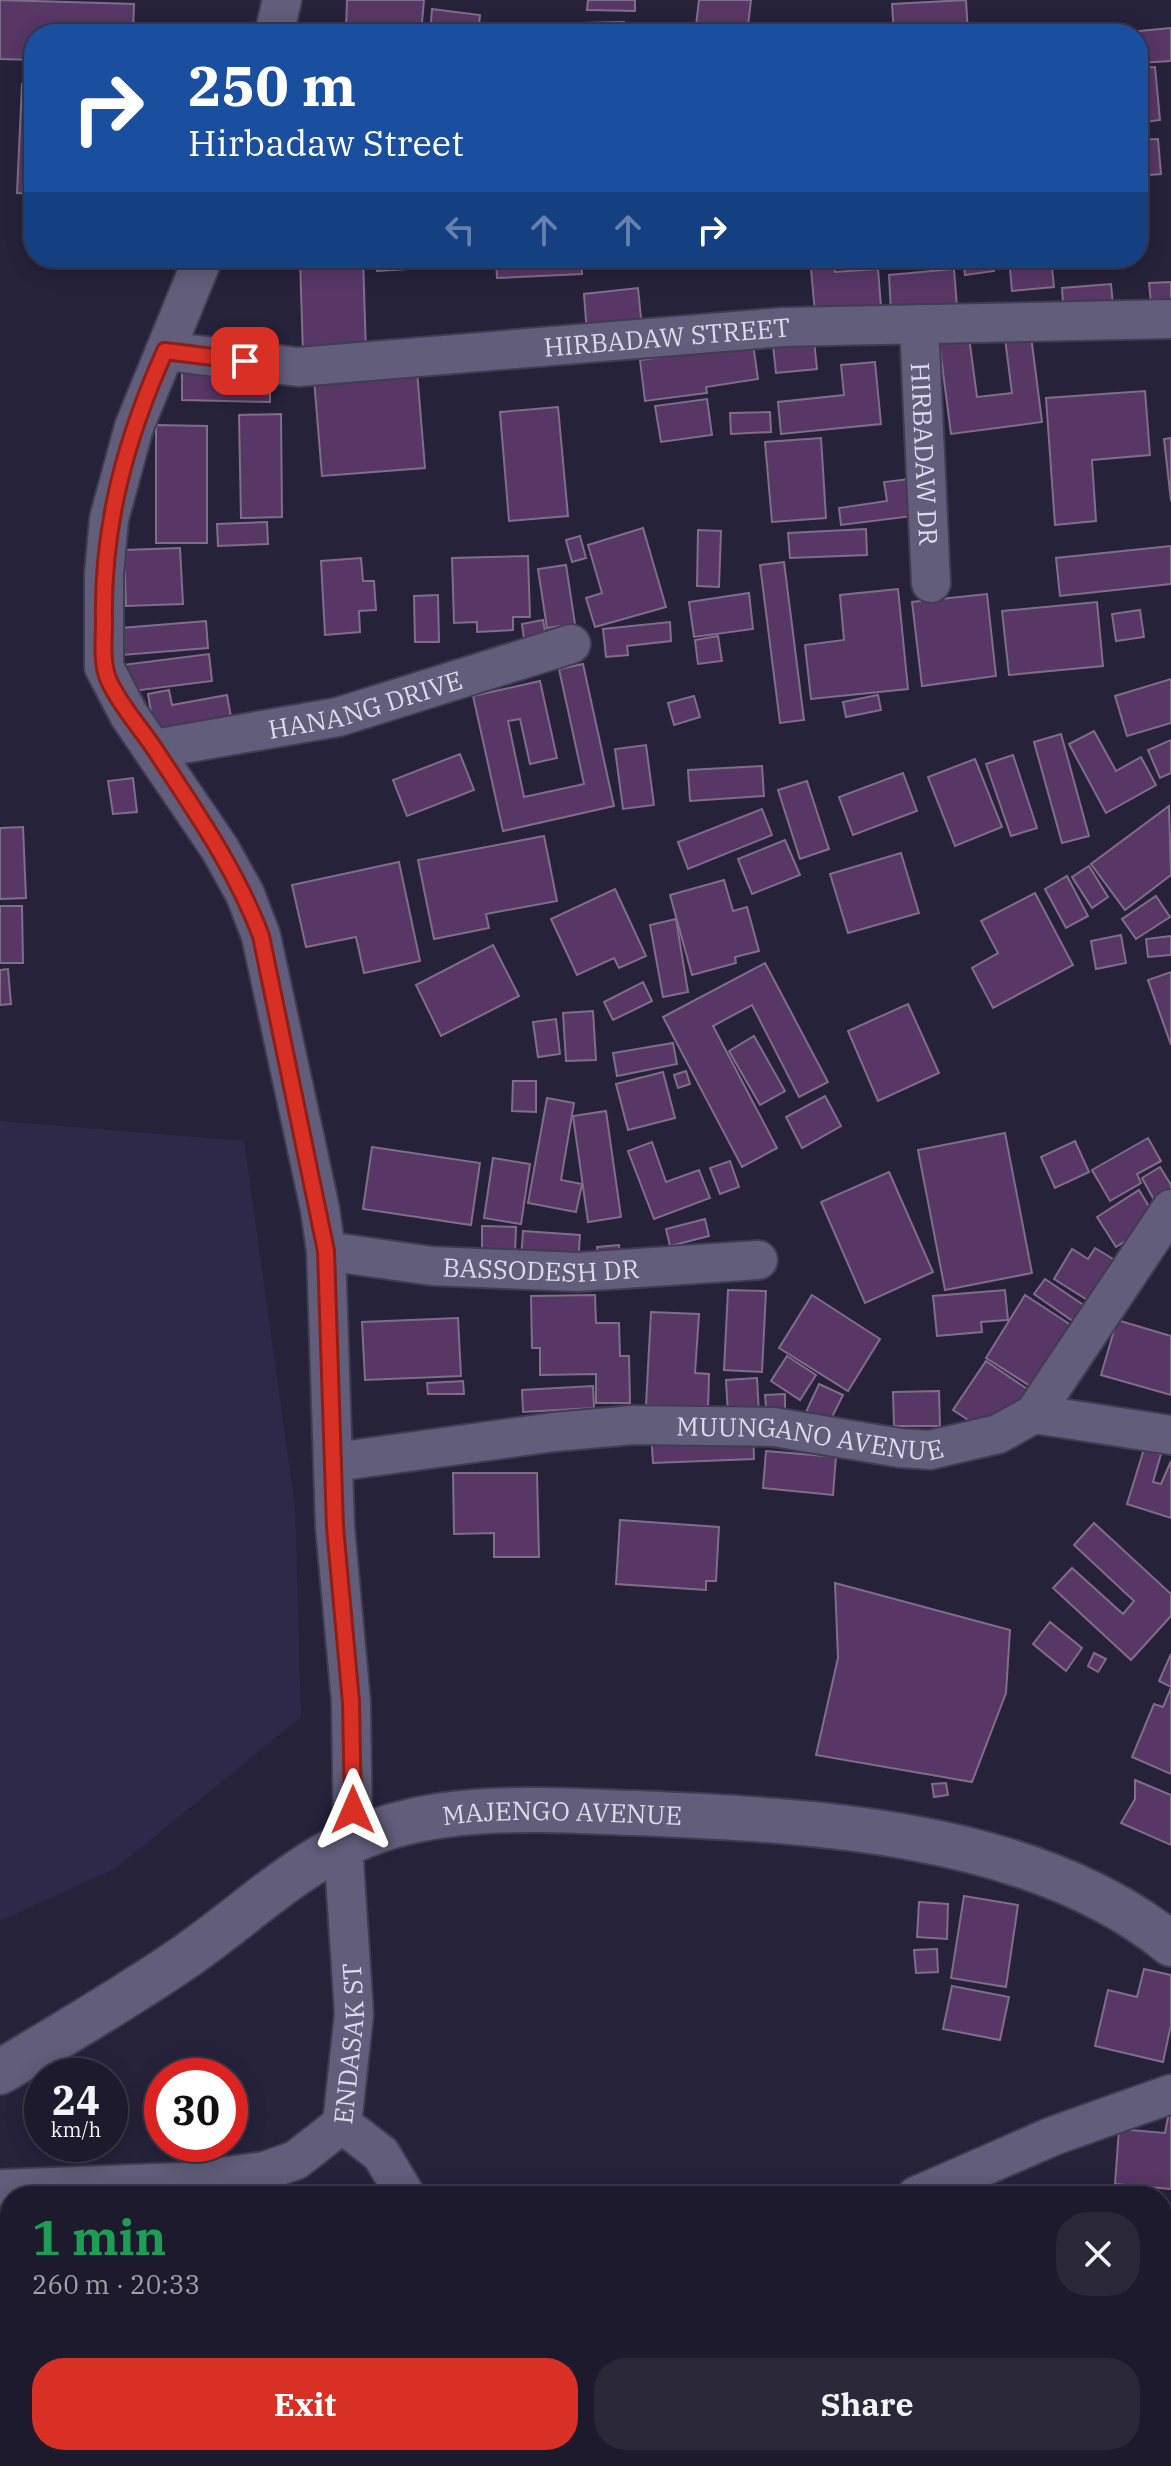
<!DOCTYPE html>
<html lang="en">
<head>
<meta charset="utf-8">
<style>
	:root { --surface:#1c1a2c; --page:#292738; --text:#f1f3f6; --muted:#a0a1a9; --line:#3a3848; --accent:#d93025 }
	body { margin:0; font-family:"IBM Plex Serif",serif; background:var(--page); color:var(--text); height:100vh; display:flex; flex-direction:column; font-size:30px; white-space:nowrap }
	* { box-sizing:border-box; margin:0 }
	p { font-size:26px; color:var(--muted) }
	.icon { flex:none; width:44px; height:44px; fill:none; stroke:currentColor; stroke-width:2; stroke-linecap:round; stroke-linejoin:round }
	.map { position:relative; flex:1; overflow:hidden }
	.details { position:absolute; left:0px; top:2186px; width:1172px; height:280px; display:flex; flex-direction:column; background:var(--surface); border-radius:32px 32px 0 0; box-shadow:0 4px 20px #0003,0 0 0 2px var(--line) }
	.details>* { flex:none }
	.banner { position:absolute; left:24px; top:24px; width:1124px; height:244px; border-radius:32px; box-shadow:0 4px 20px #0003,0 0 0 2px var(--line); background:#1a4fa0; color:#fff; overflow:hidden }
	.speed { position:absolute; left:24px; top:2058px; display:flex; gap:16px; font-size:40px; font-weight:700; text-align:center }
	.speed>* { display:grid; place-content:center; width:104px; height:104px; border-radius:50%; background:var(--surface); box-shadow:0 4px 20px #0003,0 0 0 2px var(--line); line-height:1 }
	.speed small { font-size:20px; font-weight:400 }
	.speed .limit { border:12px solid #d22; background:#fff; color:#111 }
	.pin { position:absolute; display:grid; place-items:center; width:68px; height:68px; color:#fff; margin:-34px; border-radius:16px; box-shadow:0 4px 12px #0006 }
	.me { position:absolute; width:88px; margin:-44px; rotate:0deg; stroke-linejoin:round; filter:drop-shadow(0 0 6px #0008) }
	.turn { display:flex; align-items:center; gap:28px; height:168px; padding:0 32px; font-size:36px }
	.turn .icon { width:104px; height:104px; stroke-width:2.5 }
	.turn b { display:block; font-size:56px; line-height:68px }
	.lanes { display:flex; align-items:center; height:76px; padding:0 32px; background:#0003; justify-content:center; gap:40px; direction:ltr }
	.lanes .off { opacity:.35 }
	.round { display:grid; place-items:center; flex:none; width:84px; height:84px; border-radius:32px; background:var(--page) }
	.headline { display:flex; align-items:center; justify-content:space-between; height:136px; padding:0 32px }
	h1 { font-size:48px; font-weight:700; line-height:60px; color:#1e9e55 }
	.action { display:flex; gap:16px; margin-top:auto; padding:16px 32px }
	.action a { flex:1; height:92px; border-radius:32px; background:var(--accent); color:#fff; font-size:32px; font-weight:700; line-height:92px; text-align:center }
	.action a+a { background:var(--page); color:var(--text) }
	.map>svg:first-child { display:block }
	.built { fill:#2e2948 }
	.building { fill:#583666; stroke:#806e88; stroke-width:2 }
	.lines { fill:none; stroke-linecap:round; stroke-linejoin:round }
	.minor-casing { stroke:#403c51; stroke-width:42 }
	.tertiary-casing { stroke:#403c51; stroke-width:48 }
	.minor { stroke:#615d7a; stroke-width:38 }
	.tertiary { stroke:#615d7a; stroke-width:44 }
	.route-casing { stroke:#8d1f18; stroke-width:20 }
	.route { stroke:#d93025; stroke-width:14 }
	.labels { text-anchor:middle; dominant-baseline:central; stroke-width:7; stroke-linejoin:round; paint-order:stroke }
	.street-label { font-size:26px; fill:#dcdaeb; stroke:#25223a }
</style>
</head>
<body>
<div class="map">
<svg width="1171" height="2466" viewBox="0 0 1171 2466">
	<rect width="100%" height="100%" fill="#25223a"/>
	<polygon class="built" points="0,1121 244,1141 295,1507 301,1717 116,1868 0,1921"/>
	<g class="building">
		<polygon points="0,0 134,4 133,34 34,34 34,60 0,59"/>
		<polygon points="347,0 424,0 421,34 330,34 331,27 346,28"/>
		<polygon points="588,0 635,0 635,11 587,10"/>
		<polygon points="699,0 751,0 747,34 695,34"/>
		<polygon points="966,0 968,34 894,34 892,4"/>
		<polygon points="432,9 480,15 478,34 430,34"/>
		<polygon points="624,22 625,34 583,34 582,23"/>
		<polygon points="1171,28 1171,61 1138,63 1138,34 1107,34"/>
		<polygon points="1155,67 1160,120 1138,123 1138,68"/>
		<polygon points="22,84 34,84 34,194 17,193"/>
		<polygon points="1158,139 1161,174 1138,176 1138,140"/>
		<polygon points="300,258 363,258 366,352 303,354"/>
		<polygon points="376,258 406,258 407,269 377,271"/>
		<polygon points="496,258 581,258 582,274 497,278"/>
		<polygon points="810,258 833,258 835,272 878,269 881,307 815,313"/>
		<polygon points="963,258 992,258 994,271 965,275"/>
		<polygon points="1009,258 1051,258 1054,287 1012,291"/>
		<polygon points="954,269 957,307 891,312 889,275"/>
		<polygon points="1171,282 1171,312 1152,313 1149,283"/>
		<polygon points="1111,284 1114,315 1064,319 1062,288"/>
		<polygon points="638,288 642,328 587,334 584,294"/>
		<polygon points="1031,336 1042,422 951,434 939,341 969,337 977,397 1012,393 1005,339"/>
		<polygon points="814,340 817,369 776,373 773,345"/>
		<polygon points="753,344 758,379 706,387 707,393 645,401 640,360"/>
		<polygon points="875,362 881,424 781,434 778,402 844,395 841,365"/>
		<polygon points="182,367 270,370 270,402 182,400"/>
		<polygon points="417,371 425,468 322,476 314,379"/>
		<polygon points="1145,391 1150,455 1092,460 1096,521 1055,525 1046,398"/>
		<polygon points="707,399 712,435 661,442 655,406"/>
		<polygon points="558,407 568,516 509,521 500,412"/>
		<polygon points="770,412 771,432 731,434 730,413"/>
		<polygon points="281,414 282,517 241,518 239,415"/>
		<polygon points="156,425 207,426 207,543 156,543"/>
		<polygon points="821,438 826,518 772,522 765,442"/>
		<polygon points="1171,438 1171,501 1164,439"/>
		<polygon points="909,479 913,516 841,525 839,508 887,501 884,482"/>
		<polygon points="267,522 268,544 218,546 217,524"/>
		<polygon points="643,528 666,607 595,627 586,598 602,593 588,545"/>
		<polygon points="866,529 867,555 790,558 788,533"/>
		<polygon points="698,530 721,531 719,587 697,586"/>
		<polygon points="580,536 586,558 572,562 566,540"/>
		<polygon points="1171,546 1171,584 1060,596 1056,558"/>
		<polygon points="180,548 183,604 126,606 124,550"/>
		<polygon points="528,556 530,617 513,617 513,630 477,632 477,622 454,623 452,558"/>
		<polygon points="361,558 363,581 374,581 376,610 359,611 360,632 325,635 321,561"/>
		<polygon points="784,562 804,720 780,723 760,565"/>
		<polygon points="566,565 575,624 547,628 538,569"/>
		<polygon points="898,589 908,689 811,699 805,645 844,640 840,595"/>
		<polygon points="749,593 753,629 694,637 689,602"/>
		<polygon points="987,594 996,676 922,686 912,602"/>
		<polygon points="438,595 439,642 415,642 414,596"/>
		<polygon points="1097,602 1103,666 1009,675 1002,611"/>
		<polygon points="1140,610 1144,637 1116,641 1112,614"/>
		<polygon points="543,620 546,636 524,640 522,624"/>
		<polygon points="206,621 208,648 122,655 121,628"/>
		<polygon points="670,622 671,641 627,646 628,655 606,657 603,629"/>
		<polygon points="718,636 722,661 698,664 695,640"/>
		<polygon points="209,654 212,681 125,692 122,665"/>
		<polygon points="583,664 614,806 503,831 473,696 540,681 557,758 530,764 520,719 508,721 524,797 584,784 559,669"/>
		<polygon points="1171,679 1171,723 1127,736 1115,696"/>
		<polygon points="169,690 172,705 227,695 231,717 154,730 148,694"/>
		<polygon points="878,695 881,710 846,717 843,702"/>
		<polygon points="694,696 700,717 674,725 668,703"/>
		<polygon points="1094,731 1116,771 1141,757 1156,785 1106,813 1069,744"/>
		<polygon points="1061,734 1089,836 1062,843 1034,742"/>
		<polygon points="1171,740 1171,773 1160,778 1148,750"/>
		<polygon points="646,745 654,805 623,809 615,749"/>
		<polygon points="460,754 474,790 407,816 393,780"/>
		<polygon points="1013,755 1037,828 1011,836 986,764"/>
		<polygon points="975,759 1002,827 955,846 928,777"/>
		<polygon points="762,766 764,796 690,801 688,770"/>
		<polygon points="903,773 917,811 853,835 839,797"/>
		<polygon points="133,778 137,812 113,814 108,781"/>
		<polygon points="807,781 829,849 800,859 778,790"/>
		<polygon points="1169,806 1171,875 1125,910 1091,864"/>
		<polygon points="762,809 772,835 688,869 678,842"/>
		<polygon points="23,827 26,898 0,899 0,828"/>
		<polygon points="544,836 557,901 486,914 489,928 434,939 418,860"/>
		<polygon points="785,840 800,875 752,894 738,859"/>
		<polygon points="901,853 919,913 848,933 830,874"/>
		<polygon points="399,862 420,961 364,973 356,937 306,947 292,885"/>
		<polygon points="1089,866 1108,897 1092,908 1072,877"/>
		<polygon points="1067,876 1088,916 1066,928 1045,889"/>
		<polygon points="724,880 733,911 747,907 759,951 735,957 736,963 692,975 670,895"/>
		<polygon points="615,889 646,956 619,968 614,958 577,975 551,919"/>
		<polygon points="1035,893 1073,965 993,1008 972,968 998,953 981,921"/>
		<polygon points="1156,896 1170,917 1136,939 1122,919"/>
		<polygon points="0,906 22,906 23,963 0,963"/>
		<polygon points="676,919 688,992 663,997 650,925"/>
		<polygon points="1121,935 1126,963 1096,969 1091,941"/>
		<polygon points="1171,936 1171,955 1148,957 1146,939"/>
		<polygon points="493,945 519,996 441,1036 416,985"/>
		<polygon points="765,963 828,1082 799,1097 752,1005 713,1026 777,1148 742,1167 663,1017"/>
		<polygon points="8,969 11,1004 0,1005 0,970"/>
		<polygon points="1171,972 1171,1045 1148,980"/>
		<polygon points="643,982 652,1001 613,1020 604,1002"/>
		<polygon points="908,1004 939,1073 878,1101 848,1031"/>
		<polygon points="593,1011 596,1060 566,1061 563,1013"/>
		<polygon points="556,1019 560,1054 538,1057 533,1022"/>
		<polygon points="754,1036 785,1091 760,1105 729,1051"/>
		<polygon points="673,1043 677,1064 617,1076 613,1053"/>
		<polygon points="686,1071 690,1084 678,1088 674,1075"/>
		<polygon points="663,1072 675,1118 628,1130 616,1084"/>
		<polygon points="513,1081 536,1081 536,1112 512,1111"/>
		<polygon points="825,1096 841,1126 802,1148 786,1117"/>
		<polygon points="547,1098 574,1103 561,1180 582,1184 576,1212 528,1203"/>
		<polygon points="606,1111 621,1217 588,1222 573,1116"/>
		<polygon points="1005,1133 1032,1273 945,1290 918,1150"/>
		<polygon points="1148,1138 1161,1161 1137,1174 1141,1183 1110,1201 1092,1170"/>
		<polygon points="1075,1141 1089,1172 1055,1188 1041,1157"/>
		<polygon points="652,1142 666,1182 699,1170 710,1198 654,1219 628,1151"/>
		<polygon points="372,1147 480,1163 471,1225 363,1209"/>
		<polygon points="493,1158 530,1164 521,1224 484,1218"/>
		<polygon points="730,1161 739,1187 720,1194 710,1168"/>
		<polygon points="1160,1167 1171,1185 1171,1199 1158,1207 1142,1178"/>
		<polygon points="889,1172 933,1272 865,1303 821,1202"/>
		<polygon points="1139,1190 1158,1221 1116,1247 1097,1217"/>
		<polygon points="705,1219 709,1236 670,1246 666,1229"/>
		<polygon points="482,1226 516,1227 515,1255 482,1255"/>
		<polygon points="523,1231 580,1235 578,1264 521,1261"/>
		<polygon points="619,1245 620,1264 599,1266 597,1247"/>
		<polygon points="1095,1248 1123,1265 1097,1306 1054,1279 1072,1249 1088,1259"/>
		<polygon points="1045,1279 1088,1308 1077,1324 1034,1294"/>
		<polygon points="728,1290 766,1291 762,1372 724,1370"/>
		<polygon points="1005,1290 1008,1320 981,1322 982,1332 937,1336 933,1296"/>
		<polygon points="595,1295 596,1323 619,1323 620,1356 629,1356 630,1403 596,1403 596,1374 540,1375 540,1348 532,1348 531,1296"/>
		<polygon points="812,1295 880,1339 848,1391 779,1348"/>
		<polygon points="1025,1295 1077,1329 1038,1391 986,1358"/>
		<polygon points="651,1312 699,1314 695,1373 709,1374 708,1409 646,1405"/>
		<polygon points="458,1318 461,1376 365,1380 362,1322"/>
		<polygon points="1117,1320 1171,1336 1171,1395 1101,1375"/>
		<polygon points="787,1356 816,1375 800,1400 771,1381"/>
		<polygon points="986,1361 1036,1395 985,1431 953,1410"/>
		<polygon points="757,1378 759,1414 728,1415 726,1380"/>
		<polygon points="463,1381 464,1394 428,1394 427,1383"/>
		<polygon points="819,1384 843,1395 829,1423 806,1412"/>
		<polygon points="593,1386 594,1408 523,1412 522,1390"/>
		<polygon points="939,1391 940,1426 894,1426 893,1392"/>
		<polygon points="785,1394 785,1415 767,1417 765,1395"/>
		<polygon points="753,1430 754,1459 653,1463 651,1433"/>
		<polygon points="1144,1449 1161,1454 1153,1482 1161,1484 1171,1461 1171,1518 1127,1504"/>
		<polygon points="766,1451 836,1457 833,1495 763,1488"/>
		<polygon points="453,1473 537,1473 539,1557 494,1557 494,1533 454,1534"/>
		<polygon points="620,1520 719,1527 716,1581 706,1581 706,1590 616,1584"/>
		<polygon points="1094,1523 1171,1594 1171,1616 1131,1660 1053,1588 1072,1568 1123,1614 1134,1601 1074,1545"/>
		<polygon points="835,1583 1010,1630 1006,1693 972,1782 816,1755 838,1658"/>
		<polygon points="1050,1622 1082,1648 1066,1671 1033,1644"/>
		<polygon points="1094,1653 1106,1659 1098,1672 1088,1666"/>
		<polygon points="1171,1654 1171,1687 1159,1681"/>
		<polygon points="1171,1688 1171,1774 1132,1757 1154,1704 1163,1707"/>
		<polygon points="1135,1780 1171,1795 1171,1845 1121,1823 1135,1799"/>
		<polygon points="946,1783 948,1795 934,1797 932,1784"/>
		<polygon points="964,1896 1018,1905 1006,1987 951,1978"/>
		<polygon points="919,1902 948,1904 947,1939 917,1937"/>
		<polygon points="937,1949 938,1972 916,1973 914,1950"/>
		<polygon points="1144,1969 1171,1975 1171,2025 1163,2062 1095,2046 1108,1990 1137,1997"/>
		<polygon points="952,1986 1009,1997 1000,2040 943,2029"/>
		<polygon points="1171,2102 1171,2189 1115,2184 1119,2129 1165,2133"/>
		<polygon points="1095,2188 1123,2196 1092,2196"/>
		<polygon points="1171,2221 1171,2294 1162,2291 1162,2231 1168,2233"/>
		<polygon points="1171,2303 1171,2418 1162,2417 1162,2363"/>
		<polygon points="1166,2437 1171,2437 1171,2466 1164,2466"/>
		<polygon points="947,2456 1011,2456 1010,2466 946,2466"/>
		<polygon points="1031,2456 1097,2456 1113,2459 1113,2466 1031,2466"/>
		<polygon points="1122,2456 1159,2456 1158,2466 1121,2466"/>
	</g>
	<g class="lines">
		<g class="minor-casing">
			<g id="minor">
				<polyline points="274,34 282,0"/>
				<polyline points="203,258 134,427 109,519 104,574 104,667 129,715 220,849 245,894 261,936 320,1209 326,1251 335,1527 351,1702 353,1840"/>
				<path id="s1" d="M919,324L931,583"/>
				<path id="s2" d="M165,351L298,367L783,327L1171,319"/>
				<path id="s3" d="M154,749L338,717L571,644"/>
				<path id="s4" d="M326,1251L432,1266L578,1272L758,1260"/>
				<polyline points="1034,1414 1171,1435"/>
				<path id="s5" d="M335,1462L554,1432L633,1425L774,1427L900,1448L930,1450L998,1434L1034,1414L1171,1209"/>
				<polyline points="342,2124 381,2154 406,2196"/>
				<path id="s6" d="M0,2189L183,2182L265,2171L296,2160L342,2124L354,2014L343,1845"/>
				<polyline points="916,2196 1053,2136 1171,2094"/>
				<polyline points="312,2466 318,2456"/>
				<polyline points="635,2466 643,2456"/>
			</g>
		</g>
		<g class="tertiary-casing">
			<g id="tertiary">
				<path id="s7" d="M0,2072C60,2036 122,2000 179,1961C236,1923 289,1870 352,1841C438,1801 542,1810 635,1813C806,1820 1032,1830 1171,1944"/>
			</g>
		</g>
		<use href="#minor" class="minor"/>
		<use href="#tertiary" class="tertiary"/>
	</g>
	<g class="lines">
		<g class="route-casing">
			<path id="route" d="M245,361L165,351C126,438 102,525 104,621C104,640 101,663 109,681C121,707 141,728 156,751C195,811 236,869 261,936L326,1251L335,1527L351,1702L353,1810"/>
		</g>
		<use href="#route" class="route"/>
	</g>
	<g class="labels">
		<g class="street-label">
			<text stroke="none"><textPath href="#s2" startOffset="504">HIRBADAW STREET</textPath></text>
			<text stroke="none"><textPath href="#s1" startOffset="130">HIRBADAW DR</textPath></text>
			<text stroke="none"><textPath href="#s3" startOffset="216">HANANG DRIVE</textPath></text>
			<text stroke="none"><textPath href="#s4" startOffset="216">BASSODESH DR</textPath></text>
			<text stroke="none"><textPath href="#s5" startOffset="478">MUUNGANO AVENUE</textPath></text>
			<text stroke="none"><textPath href="#s7" startOffset="636">MAJENGO AVENUE</textPath></text>
			<text stroke="none"><textPath href="#s6" startOffset="438">ENDASAK ST</textPath></text>
		</g>
	</g>
</svg>
<div class="speed"><div>24<small>km/h</small></div><div class="limit">30</div></div>
<div class="pin" style="left:245px;top:361px;background:#d93025"><svg class="icon" aria-label="arrive" viewBox="0 0 24 24"><path d="M6 21V4h12l-3 4 3 4H6"/></svg></div>
<svg class="me" style="left:353px;top:1810px" viewBox="-20 -20 40 40"><path d="M0-17L14 15 0 8-14 15z" fill="#d93025" stroke="#fff" stroke-width="4"/></svg>
<div class="banner">
<div class="turn"><svg class="icon" aria-label="right" viewBox="0 0 24 24"><path d="M7 20v-9h11M14 6l5 5-5 5"/></svg><div><b>250 m</b>Hirbadaw Street</div></div>
<div class="lanes"><svg class="icon off" aria-label="left" viewBox="0 0 24 24"><path d="M17 20v-9H6M10 6l-5 5 5 5"/></svg><svg class="icon off" aria-label="ahead" viewBox="0 0 24 24"><path d="M12 20V5M6 11l6-6 6 6"/></svg><svg class="icon off" aria-label="ahead" viewBox="0 0 24 24"><path d="M12 20V5M6 11l6-6 6 6"/></svg><svg class="icon" aria-label="right" viewBox="0 0 24 24"><path d="M7 20v-9h11M14 6l5 5-5 5"/></svg></div>
</div>
<section class="details">
<div class="headline"><div><h1>1 min</h1><p>260 m · 20:33</p></div><a class="round"><svg class="icon" aria-label="close" viewBox="0 0 24 24"><path d="M6 6l12 12M18 6L6 18"/></svg></a></div>
<div class="action"><a>Exit</a><a>Share</a></div>
</section>
</div>
</body>
</html>
